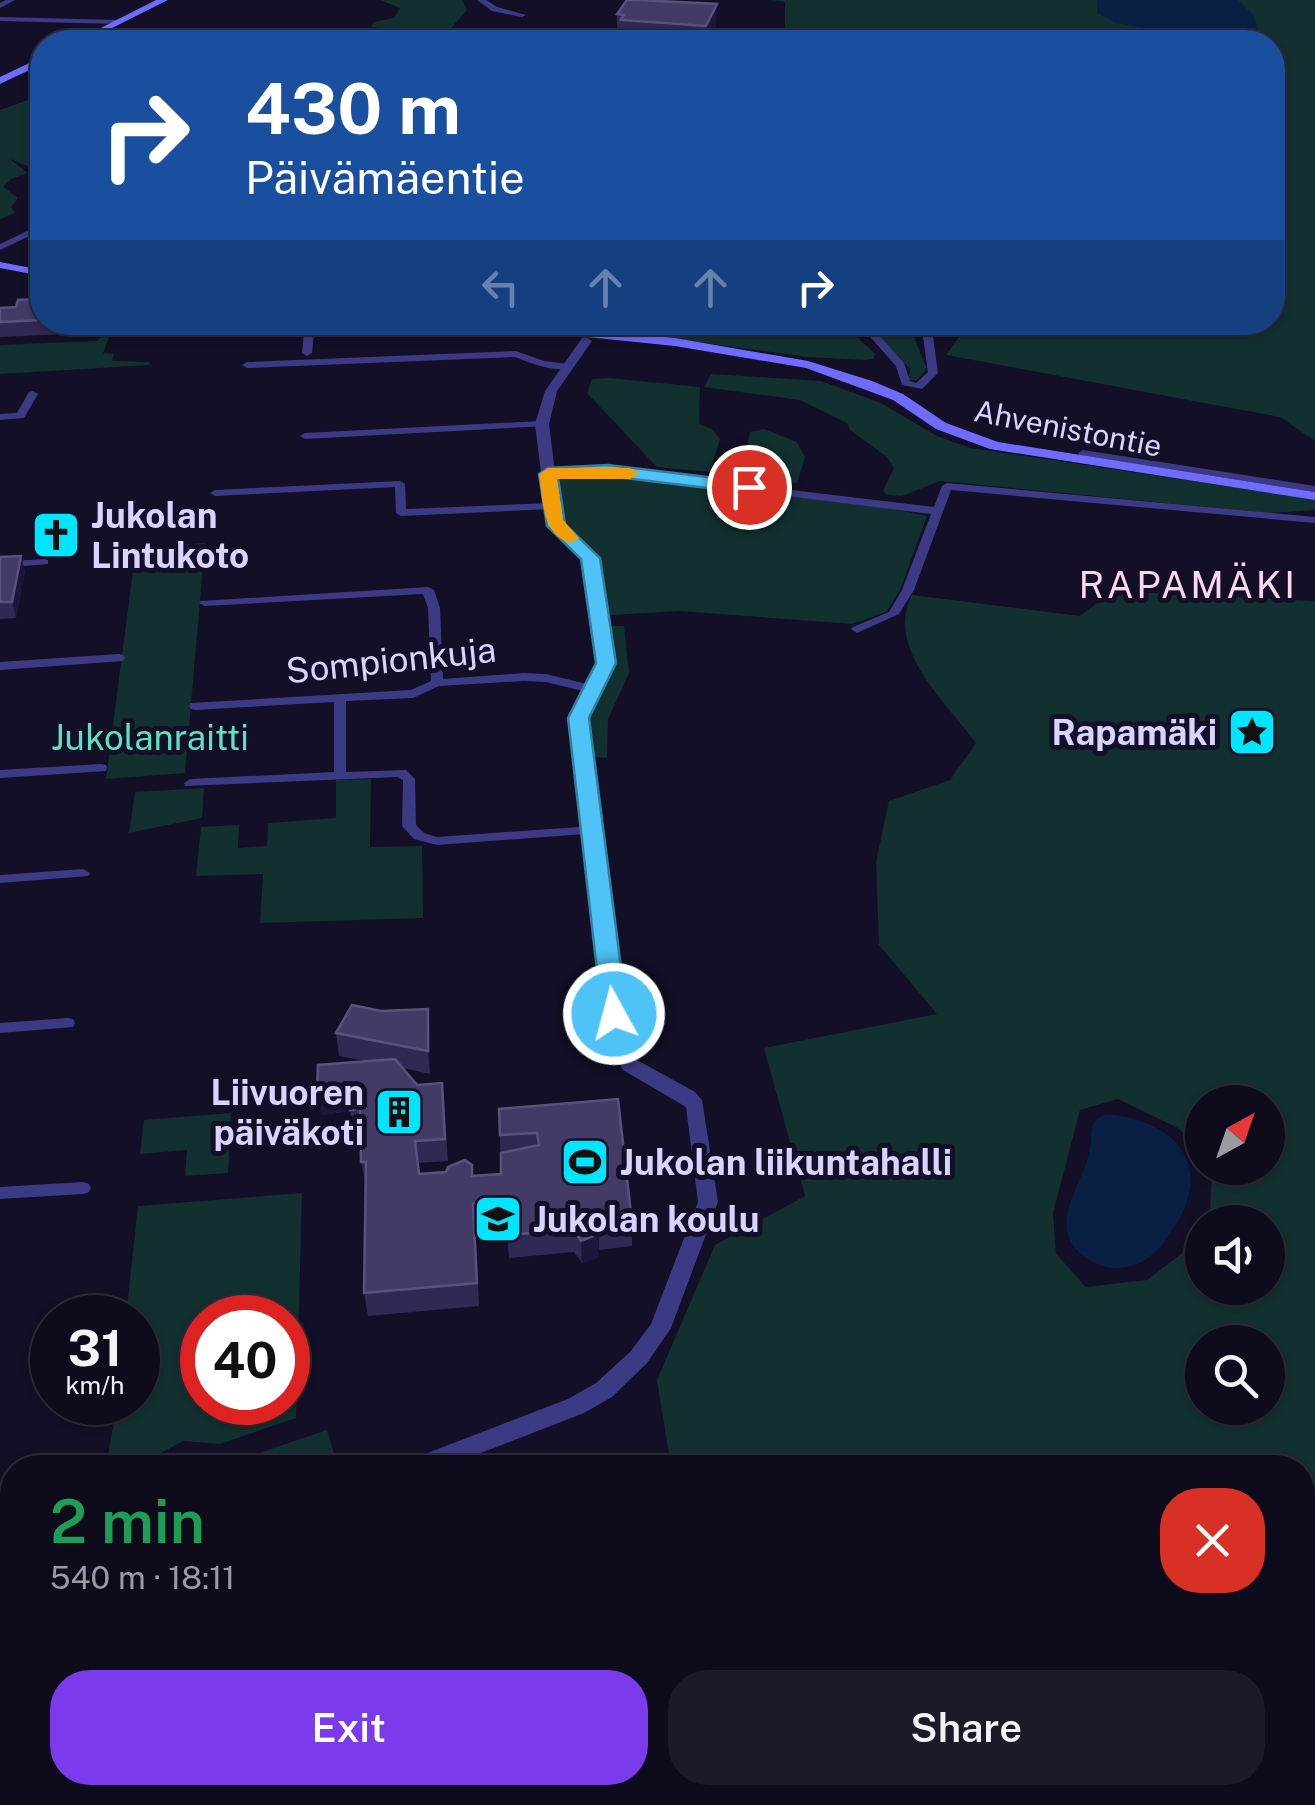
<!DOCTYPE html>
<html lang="en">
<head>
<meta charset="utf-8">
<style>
	:root { --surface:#0e0b1c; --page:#1c1929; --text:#f1f3f6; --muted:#9b9ba3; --line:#2e2b3b; --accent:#7c3aed }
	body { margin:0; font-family:"Public Sans",sans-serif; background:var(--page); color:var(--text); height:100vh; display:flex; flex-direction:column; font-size:38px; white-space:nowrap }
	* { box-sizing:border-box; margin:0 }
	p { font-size:32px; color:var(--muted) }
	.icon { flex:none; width:55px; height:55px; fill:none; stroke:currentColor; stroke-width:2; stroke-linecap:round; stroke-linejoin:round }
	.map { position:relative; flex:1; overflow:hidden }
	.sheet { position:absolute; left:0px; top:1455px; width:1315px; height:350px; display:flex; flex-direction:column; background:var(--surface); border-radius:40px 40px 0 0; box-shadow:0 2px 8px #0004,0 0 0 2px var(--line) }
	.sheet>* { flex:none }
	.hud { position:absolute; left:30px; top:30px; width:1255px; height:305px; border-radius:40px; box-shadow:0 2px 8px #0004,0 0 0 2px var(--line); background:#1a4fa0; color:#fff; overflow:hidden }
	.needle { width:65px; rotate:40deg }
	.tools { position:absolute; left:1185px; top:1085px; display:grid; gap:20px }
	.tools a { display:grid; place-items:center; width:100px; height:100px; border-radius:50%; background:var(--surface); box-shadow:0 2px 8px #0004,0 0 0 2px var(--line); font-size:50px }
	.speed { position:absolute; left:30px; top:1295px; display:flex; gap:20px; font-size:50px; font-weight:700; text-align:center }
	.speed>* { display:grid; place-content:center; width:130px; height:130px; border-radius:50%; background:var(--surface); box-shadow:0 2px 8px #0004,0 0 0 2px var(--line); line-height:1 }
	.speed small { font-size:25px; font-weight:400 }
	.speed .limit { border:15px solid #d22; background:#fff; color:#111 }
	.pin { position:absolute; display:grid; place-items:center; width:85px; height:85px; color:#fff; margin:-42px; border:5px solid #fff; border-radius:50%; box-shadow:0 2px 10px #0007 }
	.me { position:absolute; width:110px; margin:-55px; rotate:353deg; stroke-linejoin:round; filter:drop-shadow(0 0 8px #0008) }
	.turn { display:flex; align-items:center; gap:35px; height:210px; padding:0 50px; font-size:45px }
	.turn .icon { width:130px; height:130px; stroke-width:2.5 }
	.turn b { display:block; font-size:70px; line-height:85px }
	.lanes { display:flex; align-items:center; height:95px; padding:0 50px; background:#0003; justify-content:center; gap:50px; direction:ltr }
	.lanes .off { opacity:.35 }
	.round { display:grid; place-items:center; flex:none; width:105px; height:105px; border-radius:40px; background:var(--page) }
	.summary { display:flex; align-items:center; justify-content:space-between; height:170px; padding:0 50px }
	h1 { font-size:60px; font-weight:600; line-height:75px; color:#1e9e55 }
	.cta { display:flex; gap:20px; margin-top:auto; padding:20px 50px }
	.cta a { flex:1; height:115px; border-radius:40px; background:var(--accent); color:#fff; font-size:40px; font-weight:600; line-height:115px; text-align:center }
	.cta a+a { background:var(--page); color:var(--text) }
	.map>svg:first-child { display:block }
	.green { fill:#12302f; fill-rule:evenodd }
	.water { fill:#0a1f44 }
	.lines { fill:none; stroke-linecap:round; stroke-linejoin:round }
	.minor { fill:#3d3a85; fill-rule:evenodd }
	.tertiary { fill:#3d3a85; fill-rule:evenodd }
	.secondary { fill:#6f6bff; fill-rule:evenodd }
	.wall { fill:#312854 }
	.shaded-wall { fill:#1d163a }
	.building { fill:#433a66; stroke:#5a527e; stroke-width:2.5 }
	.route { fill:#4fc3f7; stroke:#337fa1; stroke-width:2.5 }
	.slow { fill:#f59e0b }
	.labels { text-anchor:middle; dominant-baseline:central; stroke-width:10; stroke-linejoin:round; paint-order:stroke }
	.far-street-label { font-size:30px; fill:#d9d4ff; stroke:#130f26 }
	.poi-label { font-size:35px; font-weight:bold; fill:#d9d4ff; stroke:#130f26; text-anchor:start }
	.street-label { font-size:35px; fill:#d9d4ff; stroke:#130f26 }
	.park-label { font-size:35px; fill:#5fe0c0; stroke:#130f26 }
	.neighbourhood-label { font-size:38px; letter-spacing:2.5px; fill:#ffd6f0; stroke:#130f26 }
</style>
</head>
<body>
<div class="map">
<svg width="1315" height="1805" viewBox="0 0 1315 1805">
	<rect width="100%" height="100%" fill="#130f26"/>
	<g class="green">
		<polygon points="380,0 462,0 467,10 439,42 429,42 431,37 399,35 403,31 371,27 374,22 394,18 400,8"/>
		<polygon points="772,0 1315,0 1315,441 1280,417 946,355 961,334 961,326 955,323 1272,322 1272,42 781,42 785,34 785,2"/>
		<polygon points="42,95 42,172 10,159 28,173 11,179 3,187 18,198 11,207 15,213 0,219 0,110"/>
		<polygon points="117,322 122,323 110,335 103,353 114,354 112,361 150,362 149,365 0,374 0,345 97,341"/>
		<polygon points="604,323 842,323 875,354 874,359 865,360 807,357 611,330"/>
		<polygon points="867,323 908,323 927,369 917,380 908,380 910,369"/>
		<polygon points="711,374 821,381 881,403 937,436 970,448 1315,499 1315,510 1269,513 940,481 902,496 887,495 883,491 894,468 887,457 850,430 847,423 800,400 704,387"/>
		<polygon points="609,378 700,387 699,424 712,429 720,439 710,472 657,467 587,393 592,379"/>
		<polygon points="764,429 797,442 805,457 797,483 723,474 733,448 747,447 750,432"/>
		<polygon points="605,474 894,509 927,516 900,590 886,612 852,624 680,611 610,615 597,553 563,520 557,482 565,477"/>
		<polygon points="205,543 185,773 106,779 136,547"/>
		<path d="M1113,591L1315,601V1805H231L227,1793L1302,1792V1468L671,1467L657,1380L715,1245L805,1196L764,1048L937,1014L879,945L876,862L889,801L950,780L976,743C947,703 884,648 912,595L1080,616ZM1118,1099L1178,1128L1202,1152V1102H1268V1168H1212L1210,1211L1181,1254L1147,1280L1086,1287L1056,1254L1053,1213L1080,1110ZM1268,1222V1288H1202V1222ZM1202,1342H1268V1408H1202Z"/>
		<polygon points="607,626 624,626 629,673 608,719 607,758 593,757 589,713 613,665"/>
		<polygon points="371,779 370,847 422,846 423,918 260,923 263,874 196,876 201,827 239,825 238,848 267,846 268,823 336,818 336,780"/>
		<polygon points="204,788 202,818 129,833 135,792"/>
		<polygon points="231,1113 228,1173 185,1176 187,1150 140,1154 144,1120"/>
		<path d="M302,1193L296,1418L220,1444L183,1441L136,1467H106L117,1403L138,1402V1318L126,1317L138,1206ZM202,1318H288V1402H202Z"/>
		<polygon points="327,1430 336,1460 316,1467 186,1467 247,1457"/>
	</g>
	<g class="water">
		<polygon points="1097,0 1238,0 1255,17 1257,30 1247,42 1185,42 1159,31 1116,23 1097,13"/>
		<path d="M1104,1114C1183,1120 1217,1172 1167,1238C1154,1256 1139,1268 1116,1268C1103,1268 1091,1262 1081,1254C1048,1225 1081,1187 1089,1154C1094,1138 1086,1124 1104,1114Z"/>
	</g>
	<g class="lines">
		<g class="minor">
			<polygon points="6,0 15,0 0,8 0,3"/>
			<polygon points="477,0 486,0 497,7 526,15 522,17 492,11"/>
			<polygon points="0,17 119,20 123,22 119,24 0,21"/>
			<polygon points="42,224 42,230 0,250 0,244"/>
			<polygon points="305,322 315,322 312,353 307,356 302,353"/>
			<polygon points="590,322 599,322 592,336 589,337 584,334"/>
			<polygon points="857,322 867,322 904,363 910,381 916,383 928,372 921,322 931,322 938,373 922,389 902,385 896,366"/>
			<path d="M516,351L544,361L567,364L572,367C554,373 533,364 515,357L247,368L242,365L247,362Z"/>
			<polygon points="33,391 38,394 24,418 0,420 0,414 17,413 29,392"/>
			<polygon points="542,421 547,424 546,426 305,439 300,436 305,433"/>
			<polygon points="1083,450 1315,486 1315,492 1079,455 1078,453"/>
			<polygon points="608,468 934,507 942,486 947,483 1315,517 1315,523 951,490 914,590 899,614 857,633 851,629 853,627 889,612 902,590 931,514 608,474 548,476 543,473 548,470"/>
			<polygon points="400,481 405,484 406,509 552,503 557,506 552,509 401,516 396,513 395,487 215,496 210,493 215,490"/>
			<polygon points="44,559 48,560 48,564 0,568 0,562"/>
			<polygon points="428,587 434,590 440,608 443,679 524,673 546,674 595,686 597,689 591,693 546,682 524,681 439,686 413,698 346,701 346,772 406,770 415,779 416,825 424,833 437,837 593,826 600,830 598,833 437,845 414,839 402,826 403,780 398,777 185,786 184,783 190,779 334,772 334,702 195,710 191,709 189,706 191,703 411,690 431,681 428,608 423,594 205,606 199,603 201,601"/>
			<polygon points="119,654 123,655 125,658 123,661 0,670 0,662"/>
			<polygon points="101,764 106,765 107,768 106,771 0,778 0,770"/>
			<polygon points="83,869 90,873 88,876 0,883 0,875"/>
			<polygon points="68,1018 73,1019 75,1023 73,1027 0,1033 0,1023"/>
			<polygon points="83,1182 89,1184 91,1188 89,1192 83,1194 0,1199 0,1187"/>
		</g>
		<g class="tertiary">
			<polygon points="586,337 592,341 557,391 549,424 561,521 597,557 614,663 587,718 627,1047 637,1060 695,1092 702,1100 718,1202 671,1328 647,1363 612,1397 584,1413 442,1468 404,1468 407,1461 568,1399 596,1383 631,1351 651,1324 698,1202 686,1107 623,1070 609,1048 571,718 598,663 583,558 547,522 535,424 545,391 582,338"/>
			<polygon points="12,1608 12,1630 0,1634 0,1612"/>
		</g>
		<g class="secondary">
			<polygon points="156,0 168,0 84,42 73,42"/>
			<polygon points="42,57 42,64 0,84 0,77"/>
			<polygon points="0,262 42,270 42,276 0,268"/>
			<polygon points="404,322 446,322 489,327 495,331 489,335 410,326"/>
			<polygon points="472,322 519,322 675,338 808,361 872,381 903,394 946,423 998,442 1315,492 1315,500 990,449 936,429 893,400 806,368 675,346 478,326"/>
		</g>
	</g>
	<g class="wall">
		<polygon points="617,14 716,28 710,42 621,42 621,39 617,39"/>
		<polygon points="42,299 42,322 70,322 67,334 0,337 0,308 16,307"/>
		<polygon points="0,557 25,571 16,618 0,619"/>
		<polygon points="430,1032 430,1074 403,1068 417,1085 444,1105 448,1161 418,1163 419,1174 472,1176 501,1174 499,1109 618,1099 632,1223 632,1246 599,1250 599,1257 582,1263 574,1252 509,1258 506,1224 475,1227 479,1306 368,1316 364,1293 366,1185 361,1162 361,1132 353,1132 350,1111 321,1115 367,1061 339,1056 336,1033"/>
	</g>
	<g class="shaded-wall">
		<polygon points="717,4 716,28 710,42 706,42 706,26"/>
		<polygon points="21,556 25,571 16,618 12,602"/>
		<polygon points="428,1009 430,1032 430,1074 428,1051"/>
		<polygon points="351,1087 350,1111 321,1115 317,1092"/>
		<polygon points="599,1234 599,1257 582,1263 581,1241"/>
	</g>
	<g class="building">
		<polygon points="627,0 639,0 717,4 706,26 621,20 624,15 617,14"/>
		<polygon points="42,299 42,320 0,322 0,308 16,307 18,300"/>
		<polygon points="21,556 12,602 0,602 0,557"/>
		<polygon points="352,1005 381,1011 428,1009 428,1051 336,1033"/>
		<polygon points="395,1059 417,1085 442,1083 445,1139 415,1141 419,1174 446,1172 448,1167 465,1160 472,1165 472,1176 501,1174 501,1153 539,1145 537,1133 500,1135 499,1109 618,1099 632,1223 599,1228 599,1234 581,1241 573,1229 507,1235 505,1201 473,1204 477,1283 364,1293 366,1162 361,1162 360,1109 350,1110 351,1087 317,1092 318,1065"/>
	</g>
	<polygon class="route" points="608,465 749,482 758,487 749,493 608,476 558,478 565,524 600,558 616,663 589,718 627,1014 614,1023 602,1014 568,718 596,663 581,559 547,526 539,474 548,468"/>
	<path class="slow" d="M548,468H630L639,473L630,479H557L563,520L579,538L570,543C541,533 543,500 539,474Z"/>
	<defs>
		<g id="church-square" transform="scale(2.5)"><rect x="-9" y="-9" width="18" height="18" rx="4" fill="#00e5ff" stroke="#130f26"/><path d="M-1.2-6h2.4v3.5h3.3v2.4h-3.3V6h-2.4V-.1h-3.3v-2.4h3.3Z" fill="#111"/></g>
		<g id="sight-square" transform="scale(2.5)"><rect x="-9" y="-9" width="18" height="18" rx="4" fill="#00e5ff" stroke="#130f26"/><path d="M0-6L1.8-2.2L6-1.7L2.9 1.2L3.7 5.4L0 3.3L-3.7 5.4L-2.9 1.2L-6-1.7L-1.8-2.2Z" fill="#111"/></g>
		<g id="building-square" transform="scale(2.5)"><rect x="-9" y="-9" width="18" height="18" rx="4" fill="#00e5ff" stroke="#130f26"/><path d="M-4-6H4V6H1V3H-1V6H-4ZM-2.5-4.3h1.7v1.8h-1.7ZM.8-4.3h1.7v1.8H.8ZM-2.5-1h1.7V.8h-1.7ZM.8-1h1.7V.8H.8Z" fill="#111"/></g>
		<g id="stadium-square" transform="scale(2.5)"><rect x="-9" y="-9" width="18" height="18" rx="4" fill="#00e5ff" stroke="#130f26"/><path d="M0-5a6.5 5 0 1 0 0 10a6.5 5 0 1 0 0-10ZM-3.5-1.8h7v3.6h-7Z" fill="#111"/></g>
		<g id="school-square" transform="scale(2.5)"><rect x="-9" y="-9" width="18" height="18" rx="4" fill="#00e5ff" stroke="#130f26"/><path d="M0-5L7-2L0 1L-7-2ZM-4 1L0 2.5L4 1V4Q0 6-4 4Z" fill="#111"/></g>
	</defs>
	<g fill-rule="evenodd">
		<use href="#church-square" x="56" y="535"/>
		<use href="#sight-square" x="1252" y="732"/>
		<use href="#building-square" x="399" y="1112"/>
		<use href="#stadium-square" x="585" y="1162"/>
		<use href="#school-square" x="498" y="1219"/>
	</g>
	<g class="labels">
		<g class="far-street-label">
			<text transform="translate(1068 428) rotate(11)">Ahvenistontie</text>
		</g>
		<g class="poi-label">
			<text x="91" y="515">Jukolan<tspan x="91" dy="40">Lintukoto</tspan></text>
			<text x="1217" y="732" text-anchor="end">Rapamäki</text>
			<text x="364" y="1092" text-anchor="end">Liivuoren<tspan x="364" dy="40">päiväkoti</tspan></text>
			<text x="620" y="1162">Jukolan liikuntahalli</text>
			<text x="533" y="1219">Jukolan koulu</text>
		</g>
		<g class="street-label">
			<text transform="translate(391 660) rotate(-6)">Sompionkuja</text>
		</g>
		<g class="park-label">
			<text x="150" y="737">Jukolanraitti</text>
		</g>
		<g class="neighbourhood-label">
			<text x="1188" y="584">RAPAMÄKI</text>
		</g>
	</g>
</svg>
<div class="tools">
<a><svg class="needle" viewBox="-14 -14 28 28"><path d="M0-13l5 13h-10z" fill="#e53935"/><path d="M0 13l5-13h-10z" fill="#9b9ba3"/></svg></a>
<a><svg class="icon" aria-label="sound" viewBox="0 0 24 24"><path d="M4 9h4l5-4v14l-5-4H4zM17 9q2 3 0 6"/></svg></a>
<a><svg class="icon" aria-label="search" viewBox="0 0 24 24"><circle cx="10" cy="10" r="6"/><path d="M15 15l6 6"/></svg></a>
</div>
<div class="speed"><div>31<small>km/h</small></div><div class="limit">40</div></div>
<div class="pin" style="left:749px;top:487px;background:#d93025"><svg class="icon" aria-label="arrive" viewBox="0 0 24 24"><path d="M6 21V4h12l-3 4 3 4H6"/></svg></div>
<svg class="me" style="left:614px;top:1014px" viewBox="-20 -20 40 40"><circle r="17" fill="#4fc3f7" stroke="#fff" stroke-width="3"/><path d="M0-11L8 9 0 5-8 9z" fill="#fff"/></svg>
<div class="hud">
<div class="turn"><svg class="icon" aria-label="right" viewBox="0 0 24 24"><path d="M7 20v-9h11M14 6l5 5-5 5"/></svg><div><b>430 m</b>Päivämäentie</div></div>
<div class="lanes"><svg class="icon off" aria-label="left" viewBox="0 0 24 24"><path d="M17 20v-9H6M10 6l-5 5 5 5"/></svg><svg class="icon off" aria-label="ahead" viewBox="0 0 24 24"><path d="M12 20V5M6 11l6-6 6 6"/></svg><svg class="icon off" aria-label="ahead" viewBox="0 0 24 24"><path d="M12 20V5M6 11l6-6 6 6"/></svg><svg class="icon" aria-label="right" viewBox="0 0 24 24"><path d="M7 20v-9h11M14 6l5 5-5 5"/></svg></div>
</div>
<section class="sheet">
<div class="summary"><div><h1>2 min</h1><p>540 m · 18:11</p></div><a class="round" style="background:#d93025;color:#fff"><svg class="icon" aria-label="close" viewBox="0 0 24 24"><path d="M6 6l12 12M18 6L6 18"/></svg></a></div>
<div class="cta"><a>Exit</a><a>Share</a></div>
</section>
</div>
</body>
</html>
